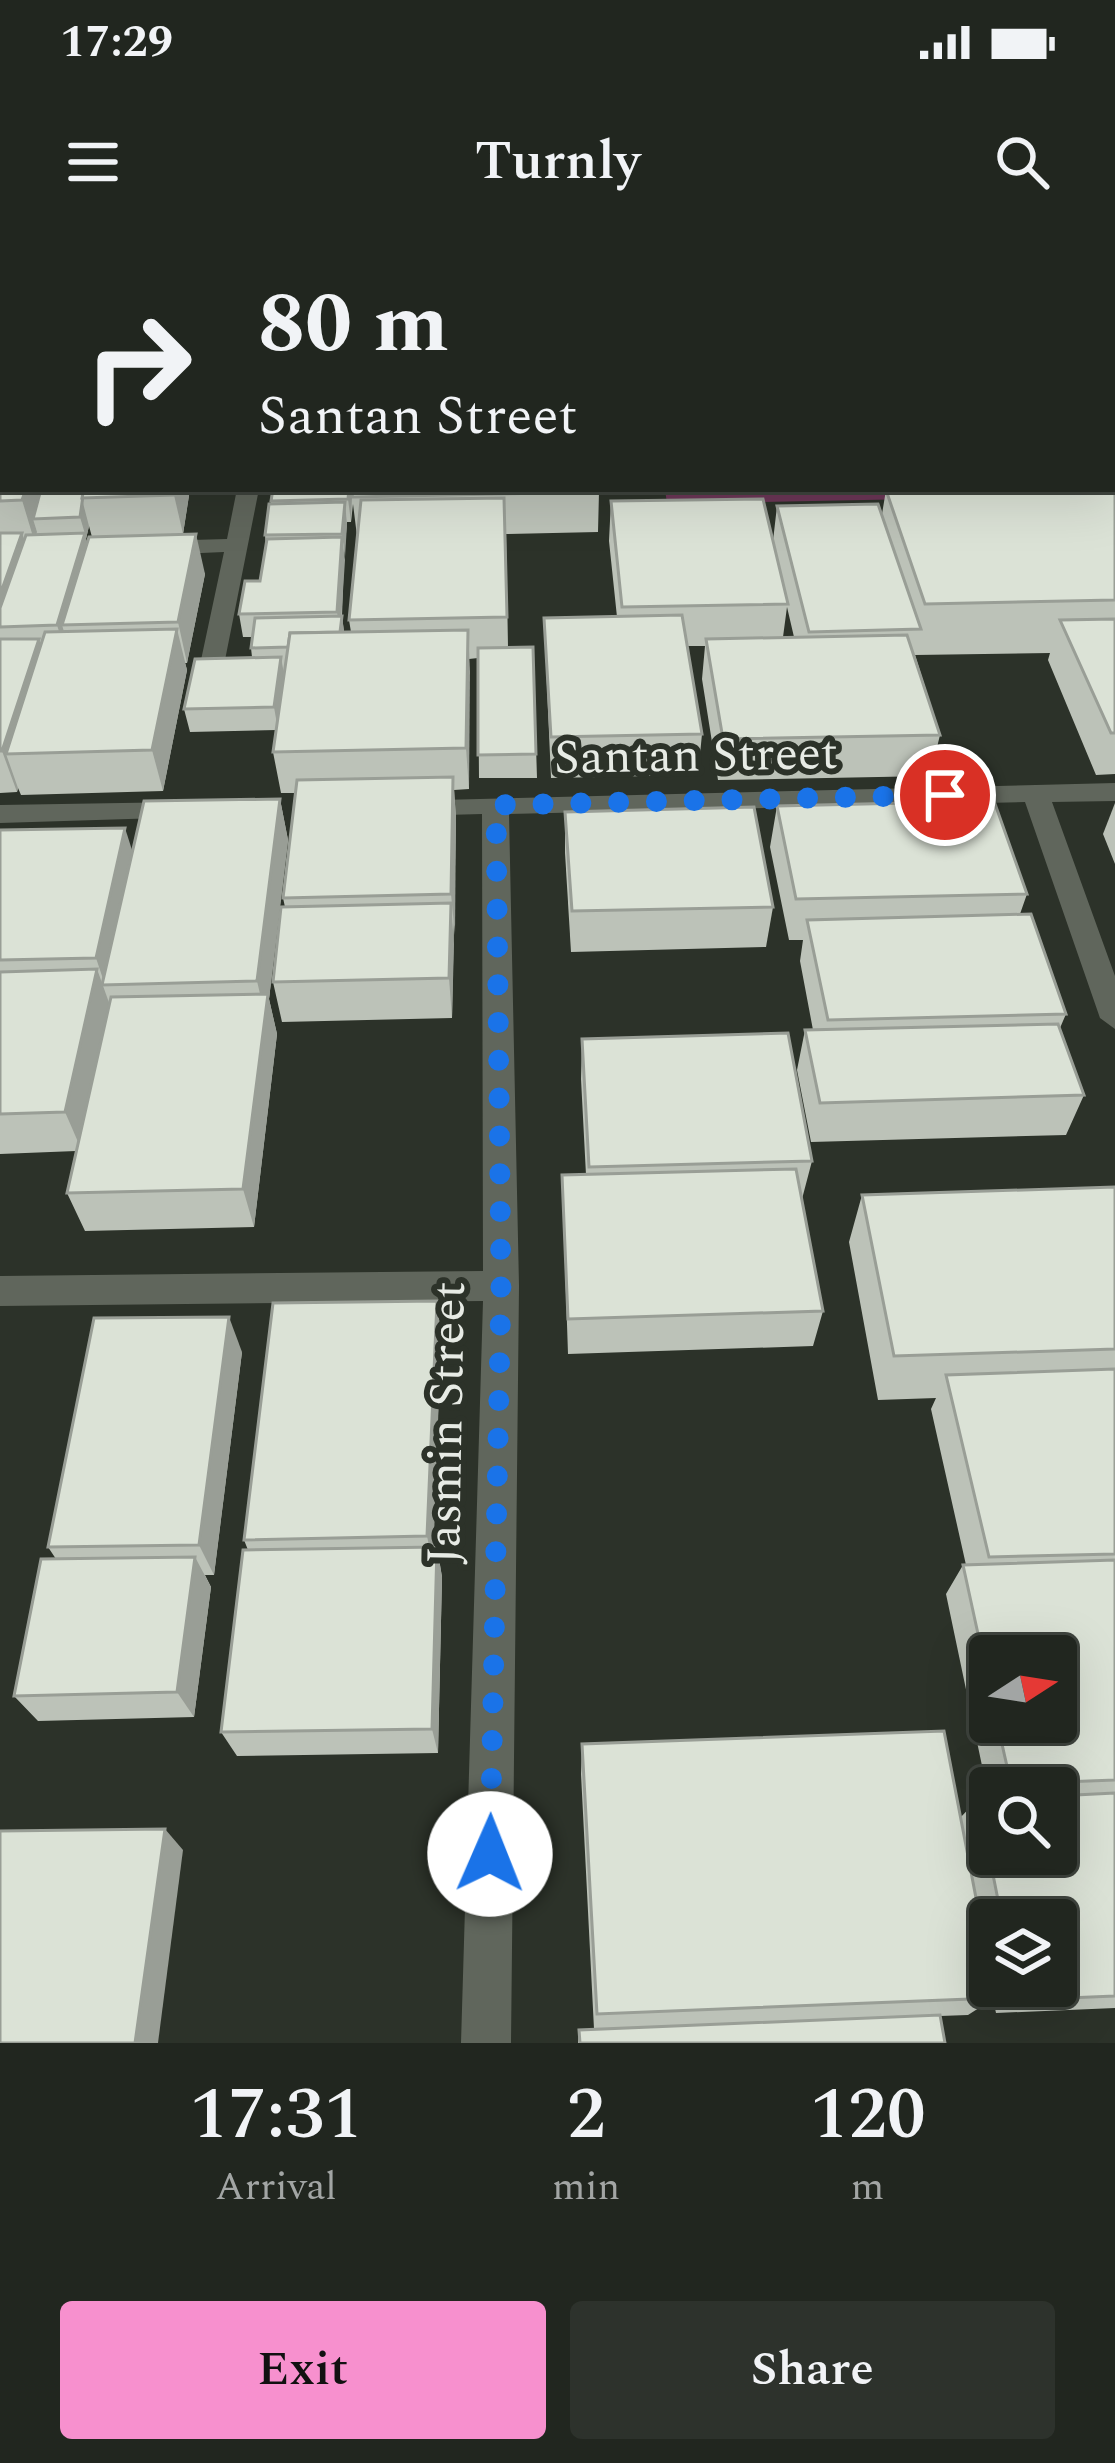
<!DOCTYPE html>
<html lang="en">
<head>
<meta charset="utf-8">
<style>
	:root { --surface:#21261f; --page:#2d322c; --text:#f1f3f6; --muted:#a2a5a4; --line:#3e433d; --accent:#f790ce }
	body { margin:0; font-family:Spectral,serif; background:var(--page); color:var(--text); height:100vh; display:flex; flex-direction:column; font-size:45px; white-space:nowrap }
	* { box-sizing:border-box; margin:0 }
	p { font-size:39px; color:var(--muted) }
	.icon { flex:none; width:66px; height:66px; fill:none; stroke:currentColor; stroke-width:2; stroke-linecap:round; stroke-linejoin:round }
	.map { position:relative; height:1803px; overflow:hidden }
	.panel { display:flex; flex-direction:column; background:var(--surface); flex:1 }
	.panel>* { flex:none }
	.guide { position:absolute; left:0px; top:0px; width:1116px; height:252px; box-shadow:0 12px 48px #0002,0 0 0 3px var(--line); background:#21261f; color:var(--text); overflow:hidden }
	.needle { width:78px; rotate:78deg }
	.controls { position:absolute; left:969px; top:1395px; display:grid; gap:24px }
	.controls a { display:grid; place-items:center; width:108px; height:108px; border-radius:12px; background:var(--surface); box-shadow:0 12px 48px #0002,0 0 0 3px var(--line); font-size:60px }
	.pin { position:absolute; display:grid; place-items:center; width:102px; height:102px; color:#fff; margin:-51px; border:6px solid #fff; border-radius:50%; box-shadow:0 3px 12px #0007 }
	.me { position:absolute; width:132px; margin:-66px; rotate:1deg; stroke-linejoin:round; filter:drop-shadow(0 0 9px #0008) }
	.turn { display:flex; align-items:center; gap:42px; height:252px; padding:0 60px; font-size:54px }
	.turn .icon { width:156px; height:156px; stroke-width:2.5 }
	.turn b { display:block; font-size:84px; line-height:102px }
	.eta { display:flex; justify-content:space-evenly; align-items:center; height:204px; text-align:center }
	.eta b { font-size:72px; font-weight:600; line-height:84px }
	.primary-button { display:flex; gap:24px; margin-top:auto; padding:24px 60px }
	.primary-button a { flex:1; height:138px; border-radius:12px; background:var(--accent); color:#111; font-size:48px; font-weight:600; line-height:138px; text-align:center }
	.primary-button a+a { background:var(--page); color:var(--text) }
	.status { display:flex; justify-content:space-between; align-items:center; height:84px; padding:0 60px; background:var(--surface); direction:ltr }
	.status svg { height:33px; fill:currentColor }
	header { display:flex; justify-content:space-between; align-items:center; height:156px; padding:0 60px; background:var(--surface); font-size:54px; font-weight:600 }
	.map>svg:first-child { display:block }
	.green { fill:#6b3656 }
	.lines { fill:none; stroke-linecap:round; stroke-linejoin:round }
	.minor { fill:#60665c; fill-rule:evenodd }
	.wall { fill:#bcc2b8; fill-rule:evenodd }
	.shaded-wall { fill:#999e96 }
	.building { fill:#dbe2d6; stroke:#999e96; stroke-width:3 }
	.route { stroke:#1a73e8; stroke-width:21; stroke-dasharray:0 37.8 }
	.labels { text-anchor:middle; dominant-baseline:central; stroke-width:12; stroke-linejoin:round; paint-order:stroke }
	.street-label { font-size:48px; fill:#e7ebe5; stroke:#2c3229 }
</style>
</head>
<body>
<div class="status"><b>17:29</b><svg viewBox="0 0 49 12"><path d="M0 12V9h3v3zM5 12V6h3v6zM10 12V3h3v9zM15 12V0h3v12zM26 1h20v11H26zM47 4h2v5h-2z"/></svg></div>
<header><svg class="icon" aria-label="menu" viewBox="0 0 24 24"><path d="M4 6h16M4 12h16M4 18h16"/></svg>Turnly<svg class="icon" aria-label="search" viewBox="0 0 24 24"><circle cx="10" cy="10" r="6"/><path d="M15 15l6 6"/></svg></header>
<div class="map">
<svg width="1115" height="1803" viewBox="0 0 1115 1803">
	<rect width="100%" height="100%" fill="#2c3229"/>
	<polygon class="green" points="1115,85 1115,255 667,264 665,249 1113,249"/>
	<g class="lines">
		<g class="minor">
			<polygon points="163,0 297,0 161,3"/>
			<polygon points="580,0 596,0 597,3 581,3"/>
			<polygon points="237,249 259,249 225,420 213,427 201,420 224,312 156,315 145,308 156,301 227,299"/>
			<polygon points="1115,543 1115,561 1052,562 1115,736 1115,789 1100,778 1025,562 509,574 519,1046 511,1803 461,1803 483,1061 0,1066 0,1036 483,1031 482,574 409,576 399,573 399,561"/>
			<polygon points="183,562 193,565 193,577 0,583 0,565"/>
		</g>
	</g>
	<g class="wall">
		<polygon points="0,0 162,0 163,3 3,3 3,84 0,84"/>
		<polygon points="538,0 538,3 398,2"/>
		<polygon points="623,0 1107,0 1110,3 622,3"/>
		<polygon points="1113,6 1115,8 1115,73 1113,73"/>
		<path d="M0,86H3V249H190L183,294L205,334L187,423H185L187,430L163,551L21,555L18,548L17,552L0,553ZM89,286L92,297L87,303L86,299Z"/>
		<path d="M1115,246V534L1096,535L1048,420L1050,413L915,415L940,495L930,536L718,540L702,439L705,406H687L702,494L698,535L551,538L544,378L617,377L609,301L611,261L773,301L777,266L882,274L886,250ZM787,367L794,397H783Z"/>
		<path d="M273,249L599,252L598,292L506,294L508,407H533L537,538H479L478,418L469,419V549L454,550L456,578L452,778L282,782L273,742L285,667L283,658L295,553H281L273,512L276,490L190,492L184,469L252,417L251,408L252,397H243L239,374L260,341L266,305L265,295ZM353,264L357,296L349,380L351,392H344L342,376L344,317L347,282H351Z"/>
		<polygon points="280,559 288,600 269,759 277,794 254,987 85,991 67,953 76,911 0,914 0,590 132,611"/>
		<polygon points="1115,563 1115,624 1103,594"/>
		<polygon points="777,566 1027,654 1020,674 1066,774 1060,788 1084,855 1066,895 811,902 797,830 805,790 813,790 800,721 803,700 789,700 770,607"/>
		<polygon points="565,572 773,667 766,707 571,712 565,613"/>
		<polygon points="582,799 812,921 802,959 823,1071 813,1106 568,1114 562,935 586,935 581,839"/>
		<path d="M1115,947V1768L996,1773L993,1759L968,1775L940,1776L945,1803H578L579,1790L594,1789L581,1534L582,1504L960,1578L978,1559H989L946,1354L963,1325H966L931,1169L936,1158L878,1160L849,1002L862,955ZM990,1416L1056,1482H990ZM990,1548H1056V1614H990ZM990,1680H1056V1746H990Z"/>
		<polygon points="437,1061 441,1097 433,1307 437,1307 442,1337 438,1513 237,1516 221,1492 248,1310 244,1300"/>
		<polygon points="242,1112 214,1335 205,1335 211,1347 194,1477 38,1481 14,1456 56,1319 48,1307"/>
	</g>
	<g class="shaded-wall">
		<polygon points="26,249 49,249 33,279 37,292 34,300 22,260"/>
		<polygon points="175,249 190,249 183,294 174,255"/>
		<polygon points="349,249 354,249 352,257 351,282 348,259"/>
		<polygon points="345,262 347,285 345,317 342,294"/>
		<polygon points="83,263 89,286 86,299 96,334 62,385 72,418 70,426 57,385 85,294 80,277"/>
		<polygon points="22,293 35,333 0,387 0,355"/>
		<polygon points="196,294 205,334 187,423 178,382"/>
		<polygon points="342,297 345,320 341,382 342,376 345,399 340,392 337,372"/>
		<polygon points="177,389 187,430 163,551 152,510"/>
		<polygon points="468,390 470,431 469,549 466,508"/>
		<polygon points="39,399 52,439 6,514 18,548 17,552 2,511"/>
		<polygon points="281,417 285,440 278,490 274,467"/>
		<polygon points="453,537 456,578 455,695 451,654"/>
		<polygon points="280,559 288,600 269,759 277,794 254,987 243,949 265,775 257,741"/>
		<polygon points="125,588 138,629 105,745 96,718"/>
		<polygon points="451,663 454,704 452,778 449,738"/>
		<polygon points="97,729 112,771 82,911 65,872"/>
		<polygon points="437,1061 441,1097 433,1326 427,1296"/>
		<polygon points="229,1077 242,1112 214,1335 199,1305"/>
		<polygon points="437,1307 442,1337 438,1513 432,1489"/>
		<polygon points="195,1317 211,1347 194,1477 177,1452"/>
		<polygon points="165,1589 183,1610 158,1803 135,1803"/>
	</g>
	<g class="building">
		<polygon points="0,0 64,0 63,3 3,3 3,15 0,15"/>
		<polygon points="78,0 160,0 159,3 77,3"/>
		<polygon points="169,0 263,0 263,3 168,3"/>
		<rect x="314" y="0" width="70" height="3"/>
		<polygon points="398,0 522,0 398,2"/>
		<polygon points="636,0 778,0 736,3 638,3"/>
		<polygon points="954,0 1107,0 1110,3 899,3"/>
		<polygon points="0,33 3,33 3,62 0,63"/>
		<rect x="0" y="86" width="3" height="21"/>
		<rect x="0" y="107" width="3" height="36"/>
		<rect x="0" y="168" width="3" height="38"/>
		<polygon points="0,210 3,210 3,249 26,249 22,260 0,261"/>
		<polygon points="1113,246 1115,246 1115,360 925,364 886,250 1113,249"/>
		<polygon points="41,249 84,249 80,277 33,279"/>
		<polygon points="84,249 175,249 174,255 82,258"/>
		<polygon points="273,249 349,249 348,259 271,261"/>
		<polygon points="353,249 599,249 599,252 352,257"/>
		<polygon points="504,258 507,377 349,380 361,260"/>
		<polygon points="763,259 788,364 622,367 611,261"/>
		<polygon points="345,262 342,294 265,295 269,264"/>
		<polygon points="878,264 921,389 809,392 777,266"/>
		<polygon points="0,293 22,293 0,355"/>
		<polygon points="85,293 57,385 0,387 0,368 26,295"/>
		<polygon points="196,294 178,382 62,385 89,297"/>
		<polygon points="342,297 337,372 239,374 245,341 260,341 267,299"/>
		<polygon points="682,375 702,494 551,497 544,378"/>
		<polygon points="342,376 340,392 290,393 288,407 251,408 255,378"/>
		<polygon points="1115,379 1115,493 1111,493 1060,380"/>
		<polygon points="177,389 152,510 6,514 45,392"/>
		<polygon points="468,390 466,508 273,512 290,393"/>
		<polygon points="907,395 940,495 723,499 706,399"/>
		<polygon points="0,399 39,399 2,511 0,511"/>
		<polygon points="533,407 536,514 478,515 478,408"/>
		<polygon points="281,417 274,467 184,469 195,419"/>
		<polygon points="453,537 451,654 283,658 297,540"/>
		<polygon points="280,559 257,741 102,745 144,561"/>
		<polygon points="994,561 1027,654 796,659 777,566"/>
		<polygon points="754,567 773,667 572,671 565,572"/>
		<polygon points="125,588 96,718 0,720 0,590"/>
		<polygon points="451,663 449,738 273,742 281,667"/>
		<polygon points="1031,674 1066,774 828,780 807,680"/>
		<polygon points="97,729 65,872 0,874 0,732"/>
		<polygon points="268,754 243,949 67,953 111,757"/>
		<polygon points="1058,784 1084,855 820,863 805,790"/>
		<polygon points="788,793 812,921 589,927 582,799"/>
		<polygon points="796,929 823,1071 568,1079 562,935"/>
		<polygon points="1115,947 1115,1109 894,1116 862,955"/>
		<polygon points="437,1061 427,1296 244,1300 273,1063"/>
		<polygon points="229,1077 199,1305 48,1307 94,1078"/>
		<polygon points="1115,1129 1115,1314 989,1317 946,1135"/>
		<polygon points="437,1307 432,1489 221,1492 243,1310"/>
		<polygon points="195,1317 177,1452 14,1456 41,1319"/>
		<polygon points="1115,1320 1115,1540 1011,1544 997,1482 1056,1482 1056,1416 990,1416 990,1449 963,1325"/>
		<polygon points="944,1491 990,1731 990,1746 993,1746 995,1758 597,1774 582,1504"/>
		<polygon points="1115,1553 1115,1756 1019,1760 1016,1746 1056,1746 1056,1680 1002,1680 978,1559 990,1559 990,1614 1056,1614 1056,1556"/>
		<polygon points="165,1589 135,1803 0,1803 0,1591"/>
		<polygon points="940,1775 945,1803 580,1803 579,1790"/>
	</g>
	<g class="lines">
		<polyline class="route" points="490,1614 501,1046 496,565 945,555"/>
	</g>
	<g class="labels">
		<g class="street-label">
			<text transform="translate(696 516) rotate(-1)">Santan Street</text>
			<text transform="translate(447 1183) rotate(-89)">Jasmin Street</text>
		</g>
	</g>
</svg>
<div class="controls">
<a><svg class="needle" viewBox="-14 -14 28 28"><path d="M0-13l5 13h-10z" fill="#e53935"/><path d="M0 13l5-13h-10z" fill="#a2a5a4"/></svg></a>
<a><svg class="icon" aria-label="search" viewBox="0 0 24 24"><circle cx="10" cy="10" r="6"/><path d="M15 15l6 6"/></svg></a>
<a><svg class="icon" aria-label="layers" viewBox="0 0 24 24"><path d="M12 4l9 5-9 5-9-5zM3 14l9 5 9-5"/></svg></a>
</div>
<div class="pin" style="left:945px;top:555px;background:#d93025"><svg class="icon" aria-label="arrive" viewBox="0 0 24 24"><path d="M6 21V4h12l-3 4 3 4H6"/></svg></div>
<svg class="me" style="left:490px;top:1614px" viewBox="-20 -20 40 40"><circle r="19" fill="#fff"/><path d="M0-13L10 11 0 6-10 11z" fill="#1a73e8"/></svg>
<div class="guide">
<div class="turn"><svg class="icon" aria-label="right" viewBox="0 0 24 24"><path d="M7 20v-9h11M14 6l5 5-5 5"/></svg><div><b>80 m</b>Santan Street</div></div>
</div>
</div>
<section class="panel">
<div class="eta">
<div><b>17:31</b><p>Arrival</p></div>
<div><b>2</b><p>min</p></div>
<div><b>120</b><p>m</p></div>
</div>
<div class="primary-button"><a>Exit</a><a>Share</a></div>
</section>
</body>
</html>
